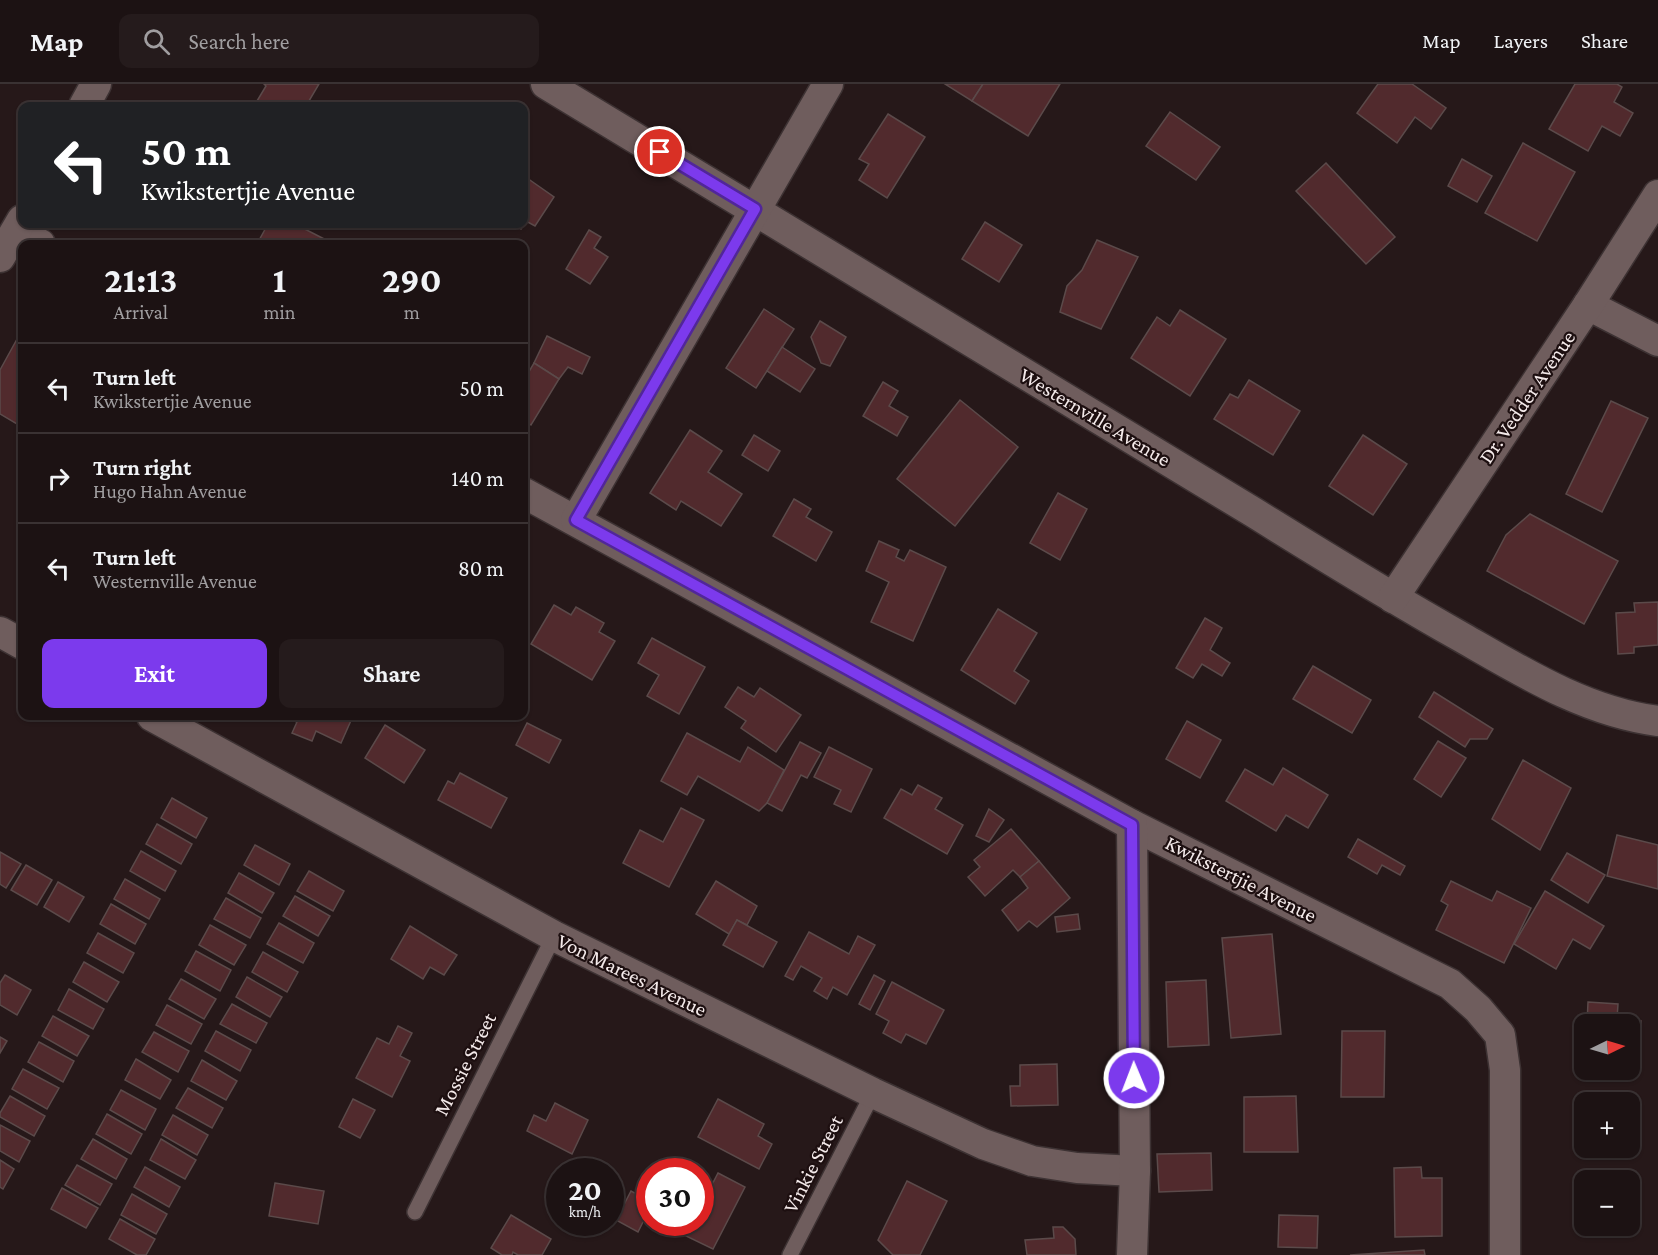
<!DOCTYPE html>
<html lang="en">
<head>
<meta charset="utf-8">
<style>
	:root { --surface:#1c1213; --page:#251b1c; --text:#f1f3f6; --muted:#a09ea0; --line:#3a3233; --accent:#7c3aed }
	body { margin:0; font-family:"Crimson Pro",serif; background:var(--page); color:var(--text); height:100vh; display:flex; flex-direction:column; font-size:22px; white-space:nowrap }
	* { box-sizing:border-box; margin:0 }
	p { font-size:20px; color:var(--muted) }
	.icon { flex:none; width:33px; height:33px; fill:none; stroke:currentColor; stroke-width:2; stroke-linecap:round; stroke-linejoin:round }
	.map { position:relative; flex:1; overflow:hidden }
	.details { position:absolute; left:18px; top:156px; width:510px; height:480px; display:flex; flex-direction:column; background:var(--surface); border-radius:12px; box-shadow:0 2px 4px #0004,0 0 0 2px var(--line) }
	.details>* { flex:none }
	.banner { position:absolute; left:18px; top:18px; width:510px; height:126px; border-radius:12px; box-shadow:0 2px 4px #0004,0 0 0 2px var(--line); background:#202124; color:#fff; overflow:hidden }
	.needle { width:39px; rotate:85deg }
	.fabs { position:absolute; left:1574px; top:930px; display:grid; gap:12px }
	.fabs a { display:grid; place-items:center; width:66px; height:66px; border-radius:12px; background:var(--surface); box-shadow:0 2px 4px #0004,0 0 0 2px var(--line); font-size:30px }
	.speed { position:absolute; left:546px; top:1074px; display:flex; gap:12px; font-size:30px; font-weight:700; text-align:center }
	.speed>* { display:grid; place-content:center; width:78px; height:78px; border-radius:50%; background:var(--surface); box-shadow:0 2px 4px #0004,0 0 0 2px var(--line); line-height:1 }
	.speed small { font-size:15px; font-weight:400 }
	.speed .limit { border:9px solid #d22; background:#fff; color:#111 }
	.pin { position:absolute; display:grid; place-items:center; width:51px; height:51px; color:#fff; margin:-26px; border:3px solid #fff; border-radius:50%; box-shadow:0 2px 6px #0007 }
	.me { position:absolute; width:66px; margin:-33px; rotate:359deg; stroke-linejoin:round; filter:drop-shadow(0 0 4px #0008) }
	.turn { display:flex; align-items:center; gap:21px; height:126px; padding:0 24px; font-size:27px }
	.turn .icon { width:78px; height:78px; stroke-width:2.5 }
	.turn b { display:block; font-size:42px; line-height:51px }
	.eta { display:flex; justify-content:space-evenly; align-items:center; height:102px; text-align:center }
	.eta b { font-size:36px; font-weight:700; line-height:42px }
	.button { display:flex; gap:12px; margin-top:auto; padding:12px 24px }
	.button a { flex:1; height:69px; border-radius:12px; background:var(--accent); color:#fff; font-size:24px; font-weight:700; line-height:69px; text-align:center }
	.button a+a { background:var(--page); color:var(--text) }
	ul { padding:0; list-style:none }
	li { display:flex; align-items:center; gap:18px; height:90px; padding:0 24px; border-top:2px solid var(--line) }
	li div { flex:1 }
	li b { display:block; font-size:22px }
	li em { font-style:normal }
	header { display:flex; align-items:center; gap:36px; box-sizing:border-box; height:84px; padding:0 30px; background:var(--surface); border-bottom:2px solid var(--line) }
	header strong { font-size:28px }
	nav { display:flex; gap:33px; margin-inline-start:auto; font-size:21px }
	.search { width:420px; height:54px; background:var(--page); display:flex; align-items:center; gap:15px; box-sizing:border-box; padding:0 21px; border-radius:12px; color:var(--muted); font-size:22px }
	.map>svg:first-child { display:block }
	.building { fill:#512a2d; stroke:#5b4a4a; stroke-width:1.5 }
	.lines { fill:none; stroke-linecap:round; stroke-linejoin:round }
	.lane-casing { stroke:#3d3233; stroke-width:18 }
	.street-casing { stroke:#3d3233; stroke-width:33 }
	.lane { stroke:#6f5d5d; stroke-width:15 }
	.street { stroke:#6f5d5d; stroke-width:30 }
	.route-casing { stroke:#51269a; stroke-width:15 }
	.route { stroke:#7c3aed; stroke-width:10 }
	.labels { text-anchor:middle; dominant-baseline:central; stroke-width:4.5; stroke-linejoin:round; paint-order:stroke }
	.street-label { font-size:21px; fill:#f4eaea; stroke:#1d0f10 }
</style>
</head>
<body>
<header>
<strong>Map</strong>
<div class="search"><svg class="icon" aria-label="search" viewBox="0 0 24 24"><circle cx="10" cy="10" r="6"/><path d="M15 15l6 6"/></svg>Search here</div>
<nav><a>Map</a><a>Layers</a><a>Share</a></nav>
</header>
<div class="map">
<svg width="1658" height="1171" viewBox="0 0 1658 1171">
	<rect width="100%" height="100%" fill="#261819"/>
	<g class="building">
		<polygon points="264,0 319,0 306,22 254,22 266,2"/>
		<polygon points="945,0 983,0 972,17"/>
		<polygon points="983,0 1060,0 1028,52 972,17"/>
		<polygon points="1378,0 1412,0 1446,24 1431,45 1415,33 1397,59 1357,29"/>
		<polygon points="1575,0 1617,0 1622,3 1614,18 1633,29 1620,52 1602,42 1588,67 1549,45"/>
		<polygon points="1170,28 1220,63 1196,96 1146,62"/>
		<polygon points="888,30 925,53 887,114 859,96 869,80 859,75"/>
		<polygon points="1523,59 1575,88 1537,157 1485,129"/>
		<polygon points="1462,75 1492,92 1477,118 1448,102"/>
		<polygon points="1326,79 1395,153 1366,180 1296,107"/>
		<polygon points="527,94 554,113 535,142 526,137 521,145 512,140 524,140 524,99"/>
		<polygon points="985,138 1022,161 999,198 962,175"/>
		<polygon points="268,140 295,140 334,160 257,160"/>
		<polygon points="589,146 601,153 594,164 608,173 590,200 566,185"/>
		<polygon points="1097,156 1138,173 1101,245 1060,228 1067,202 1082,186"/>
		<polygon points="764,225 794,245 756,304 726,284"/>
		<polygon points="1180,226 1226,255 1190,312 1131,274 1157,233 1170,242"/>
		<polygon points="820,237 846,253 830,282 821,279 811,253"/>
		<polygon points="22,246 22,343 0,330 0,286"/>
		<polygon points="547,252 590,273 582,290 568,283 559,295 534,279"/>
		<polygon points="782,263 815,285 800,308 767,287"/>
		<polygon points="534,279 559,295 531,341 524,336 524,296"/>
		<polygon points="1249,296 1300,327 1273,371 1214,335 1230,310 1238,314"/>
		<polygon points="883,298 898,307 889,322 908,333 897,352 863,332"/>
		<polygon points="960,316 1018,363 955,442 897,395"/>
		<polygon points="1611,317 1648,334 1602,428 1566,410"/>
		<polygon points="690,346 722,367 708,388 742,410 721,442 681,417 676,426 650,409"/>
		<polygon points="754,351 780,367 768,387 742,371"/>
		<polygon points="1363,351 1407,380 1373,431 1329,402"/>
		<polygon points="1058,409 1087,425 1060,476 1030,459"/>
		<polygon points="794,415 811,425 806,433 832,448 816,477 773,452"/>
		<polygon points="1530,430 1618,477 1584,540 1487,487 1506,451"/>
		<polygon points="879,457 899,466 896,473 904,477 910,466 946,483 913,557 871,538 889,498 866,487"/>
		<polygon points="1658,518 1658,561 1634,563 1634,569 1618,570 1616,529 1635,528 1634,519"/>
		<polygon points="554,521 571,531 576,523 604,539 599,548 615,557 592,596 531,560"/>
		<polygon points="998,525 1037,549 1014,587 1029,597 1015,620 961,586"/>
		<polygon points="1205,534 1222,544 1210,566 1230,579 1222,592 1202,580 1193,594 1176,584"/>
		<polygon points="652,554 705,583 679,630 647,612 659,591 638,579"/>
		<polygon points="1313,582 1371,616 1352,649 1293,615"/>
		<polygon points="738,603 754,613 760,604 801,631 776,668 741,644 746,637 725,623"/>
		<polygon points="1434,608 1493,645 1487,655 1470,655 1465,663 1419,633"/>
		<polygon points="281,632 353,632 341,659 316,647 312,657 292,649 297,638"/>
		<polygon points="1187,637 1221,656 1200,694 1166,675"/>
		<polygon points="527,639 561,656 549,679 516,661"/>
		<polygon points="385,641 425,666 404,699 365,674"/>
		<polygon points="687,649 740,678 748,663 784,686 767,719 759,727 698,692 687,711 661,697"/>
		<polygon points="1438,657 1466,674 1441,713 1414,695"/>
		<polygon points="800,658 821,669 807,694 801,691 782,727 767,719"/>
		<polygon points="829,663 872,685 851,728 834,720 841,706 814,693"/>
		<polygon points="1523,676 1571,704 1540,766 1492,735"/>
		<polygon points="1283,684 1328,711 1308,744 1286,731 1276,747 1226,717 1245,685 1273,701"/>
		<polygon points="460,689 507,714 491,744 438,716 448,697 454,700"/>
		<polygon points="918,701 942,714 935,725 963,741 947,770 884,734 901,705 912,711"/>
		<polygon points="172,714 207,734 196,754 161,734"/>
		<polygon points="681,724 704,736 669,803 623,779 640,746 663,758"/>
		<polygon points="989,725 1004,736 989,758 976,752"/>
		<polygon points="157,740 192,760 181,780 146,760"/>
		<polygon points="1011,745 1039,777 1020,793 1013,786 985,812 968,793 980,783 974,776"/>
		<polygon points="1617,751 1658,761 1658,805 1607,792"/>
		<polygon points="1358,755 1405,782 1400,791 1382,781 1377,790 1348,773"/>
		<polygon points="255,761 290,780 279,801 244,781"/>
		<polygon points="141,767 176,787 165,807 130,787"/>
		<polygon points="0,768 21,780 6,804 0,800"/>
		<polygon points="1567,769 1605,791 1588,819 1551,796"/>
		<polygon points="1039,777 1070,814 1037,843 1029,837 1018,847 1002,826 1028,804 1020,793"/>
		<polygon points="26,781 52,796 37,821 11,806"/>
		<polygon points="309,787 344,807 333,827 297,807"/>
		<polygon points="239,789 274,809 262,829 228,809"/>
		<polygon points="125,795 160,815 149,835 114,815"/>
		<polygon points="716,797 757,822 747,841 737,836 729,850 696,830"/>
		<polygon points="1451,797 1492,817 1497,807 1531,824 1504,879 1436,846 1448,821 1441,817"/>
		<polygon points="58,798 84,813 69,838 44,823"/>
		<polygon points="1545,807 1604,842 1590,865 1573,855 1556,885 1514,860"/>
		<polygon points="295,812 330,832 318,852 283,832"/>
		<polygon points="226,814 261,834 250,854 214,835"/>
		<polygon points="111,820 146,840 135,860 100,840"/>
		<polygon points="1078,830 1080,845 1057,848 1055,833"/>
		<polygon points="737,836 777,858 763,883 723,861"/>
		<polygon points="279,839 314,859 303,879 267,860"/>
		<polygon points="210,841 246,861 234,881 199,861"/>
		<polygon points="410,842 457,871 444,891 430,883 423,895 391,875"/>
		<polygon points="809,848 849,870 858,852 875,861 847,911 833,903 827,915 814,907 822,894 801,882 793,896 785,892"/>
		<polygon points="98,849 134,869 123,889 87,869"/>
		<polygon points="1272,850 1281,950 1231,954 1222,854"/>
		<polygon points="196,867 231,886 220,907 185,887"/>
		<polygon points="263,868 298,888 287,908 252,888"/>
		<polygon points="84,878 119,898 107,918 73,898"/>
		<polygon points="5,891 31,906 17,931 0,921 0,899"/>
		<polygon points="874,891 885,897 870,926 859,920"/>
		<polygon points="247,893 282,913 270,933 236,913"/>
		<polygon points="181,895 216,915 204,935 169,915"/>
		<polygon points="1206,896 1209,961 1168,963 1166,898"/>
		<polygon points="892,898 944,926 926,960 906,950 901,959 883,949 889,937 876,930"/>
		<polygon points="69,905 104,925 93,945 58,926"/>
		<polygon points="1588,918 1618,920 1617,935 1641,937 1639,973 1629,972 1629,940 1587,940"/>
		<polygon points="232,920 267,939 256,959 220,940"/>
		<polygon points="167,921 202,940 191,960 156,941"/>
		<polygon points="53,932 89,952 77,972 42,952"/>
		<polygon points="398,942 412,949 400,972 410,977 392,1013 356,994 377,954 389,960"/>
		<polygon points="216,947 251,966 240,987 205,967"/>
		<polygon points="1342,947 1385,947 1384,1013 1341,1013"/>
		<polygon points="154,948 189,967 178,988 142,968"/>
		<polygon points="0,953 7,957 0,969"/>
		<polygon points="39,958 74,977 63,998 28,978"/>
		<polygon points="136,975 171,996 160,1015 125,996"/>
		<polygon points="202,976 237,997 226,1016 191,997"/>
		<polygon points="1057,980 1058,1021 1011,1022 1010,1002 1020,1002 1020,981"/>
		<polygon points="23,985 59,1004 47,1025 12,1005"/>
		<polygon points="188,1004 223,1024 212,1044 176,1024"/>
		<polygon points="121,1006 156,1025 145,1046 110,1026"/>
		<polygon points="10,1012 45,1032 34,1052 0,1033 0,1029"/>
		<polygon points="1296,1012 1298,1068 1244,1068 1244,1013"/>
		<polygon points="353,1015 375,1026 360,1054 339,1043"/>
		<polygon points="718,1015 764,1040 758,1052 772,1060 759,1085 698,1053"/>
		<polygon points="555,1019 588,1036 572,1070 527,1047 534,1031 546,1037"/>
		<polygon points="107,1030 142,1050 131,1070 96,1050"/>
		<polygon points="173,1031 208,1051 197,1071 162,1051"/>
		<polygon points="0,1041 30,1057 19,1078 0,1067"/>
		<polygon points="93,1055 127,1075 116,1095 81,1075"/>
		<polygon points="161,1055 196,1076 185,1095 150,1076"/>
		<polygon points="1211,1069 1212,1106 1159,1108 1157,1070"/>
		<polygon points="0,1076 14,1085 3,1105 0,1103"/>
		<polygon points="77,1081 112,1100 100,1121 65,1101"/>
		<polygon points="145,1083 180,1103 169,1123 134,1103"/>
		<polygon points="1421,1083 1422,1094 1442,1094 1442,1152 1395,1153 1394,1084"/>
		<polygon points="718,1089 745,1103 713,1165 686,1152 693,1138 700,1138 700,1124"/>
		<polygon points="1585,1092 1631,1095 1629,1126 1629,1096 1585,1096"/>
		<polygon points="649,1093 650,1137 645,1134 638,1148 616,1136 631,1107 640,1112"/>
		<polygon points="907,1097 947,1117 920,1171 893,1171 878,1156"/>
		<polygon points="275,1099 324,1107 318,1140 269,1132"/>
		<polygon points="62,1104 98,1124 86,1144 51,1125"/>
		<polygon points="132,1110 167,1130 156,1150 121,1131"/>
		<polygon points="511,1131 551,1155 542,1171 518,1171 513,1168 512,1171 502,1171 491,1164"/>
		<polygon points="1279,1131 1318,1132 1317,1164 1278,1163"/>
		<polygon points="120,1135 155,1155 146,1171 137,1171 109,1155"/>
		<polygon points="1053,1143 1063,1143 1075,1155 1076,1171 1027,1171 1025,1156 1054,1154"/>
		<polygon points="1424,1166 1425,1171 1350,1171"/>
	</g>
	<g class="lines">
		<g class="lane-casing">
			<g id="lane">
				<polyline points="415,1128 554,852"/>
				<polyline points="790,1171 873,1009"/>
			</g>
		</g>
		<g class="street-casing">
			<g id="street">
				<path d="M546,0C782,141 1017,285 1253,428C1322,471 1392,514 1463,554C1524,589 1587,628 1658,637"/>
				<polyline points="84,22 96,0"/>
				<polyline points="16,148 40,160"/>
				<polyline points="0,173 22,136"/>
				<polyline points="1588,221 1658,257"/>
				<polyline points="524,409 1132,741 1450,900 1478,925 1500,951 1505,986 1505,1171"/>
				<polyline points="576,436 828,0"/>
				<polyline points="1393,514 1588,221 1658,111"/>
				<polyline points="0,548 22,560"/>
				<polyline points="152,632 554,852 873,1009 983,1060 1032,1077 1077,1084 1135,1087"/>
				<polyline points="1132,741 1135,1087 1132,1171"/>
			</g>
		</g>
		<use href="#lane" class="lane"/>
		<use href="#street" class="street"/>
	</g>
	<g class="lines">
		<g class="route-casing">
			<polyline id="route" points="660,68 755,125 576,436 1132,741 1134,994"/>
		</g>
		<use href="#route" class="route"/>
	</g>
	<g class="labels">
		<g class="street-label">
			<text transform="translate(1527 313) rotate(-56)">Dr. Vedder Avenue</text>
			<text transform="translate(1095 333) rotate(31)">Westernville Avenue</text>
			<text transform="translate(1241 795) rotate(27)">Kwikstertjie Avenue</text>
			<text transform="translate(632 891) rotate(26)">Von Marees Avenue</text>
			<text transform="translate(465 980) rotate(-63)">Mossie Street</text>
			<text transform="translate(813 1080) rotate(-63)">Vinkie Street</text>
		</g>
	</g>
</svg>
<div class="fabs">
<a><svg class="needle" viewBox="-14 -14 28 28"><path d="M0-13l5 13h-10z" fill="#e53935"/><path d="M0 13l5-13h-10z" fill="#a09ea0"/></svg></a>
<a>+</a>
<a>−</a>
</div>
<div class="speed"><div>20<small>km/h</small></div><div class="limit">30</div></div>
<div class="pin" style="left:660px;top:68px;background:#d93025"><svg class="icon" aria-label="arrive" viewBox="0 0 24 24"><path d="M6 21V4h12l-3 4 3 4H6"/></svg></div>
<svg class="me" style="left:1134px;top:994px" viewBox="-20 -20 40 40"><circle r="17" fill="#7c3aed" stroke="#fff" stroke-width="3"/><path d="M0-11L8 9 0 5-8 9z" fill="#fff"/></svg>
<div class="banner">
<div class="turn"><svg class="icon" aria-label="left" viewBox="0 0 24 24"><path d="M17 20v-9H6M10 6l-5 5 5 5"/></svg><div><b>50 m</b>Kwikstertjie Avenue</div></div>
</div>
<section class="details">
<div class="eta">
<div><b>21:13</b><p>Arrival</p></div>
<div><b>1</b><p>min</p></div>
<div><b>290</b><p>m</p></div>
</div>
<ul>
<li><svg class="icon" aria-label="left" viewBox="0 0 24 24"><path d="M17 20v-9H6M10 6l-5 5 5 5"/></svg><div><b>Turn left</b><p>Kwikstertjie Avenue</p></div><em>50 m</em></li>
<li><svg class="icon" aria-label="right" viewBox="0 0 24 24"><path d="M7 20v-9h11M14 6l5 5-5 5"/></svg><div><b>Turn right</b><p>Hugo Hahn Avenue</p></div><em>140 m</em></li>
<li><svg class="icon" aria-label="left" viewBox="0 0 24 24"><path d="M17 20v-9H6M10 6l-5 5 5 5"/></svg><div><b>Turn left</b><p>Westernville Avenue</p></div><em>80 m</em></li>
</ul>
<div class="button"><a>Exit</a><a>Share</a></div>
</section>
</div>
</body>
</html>
